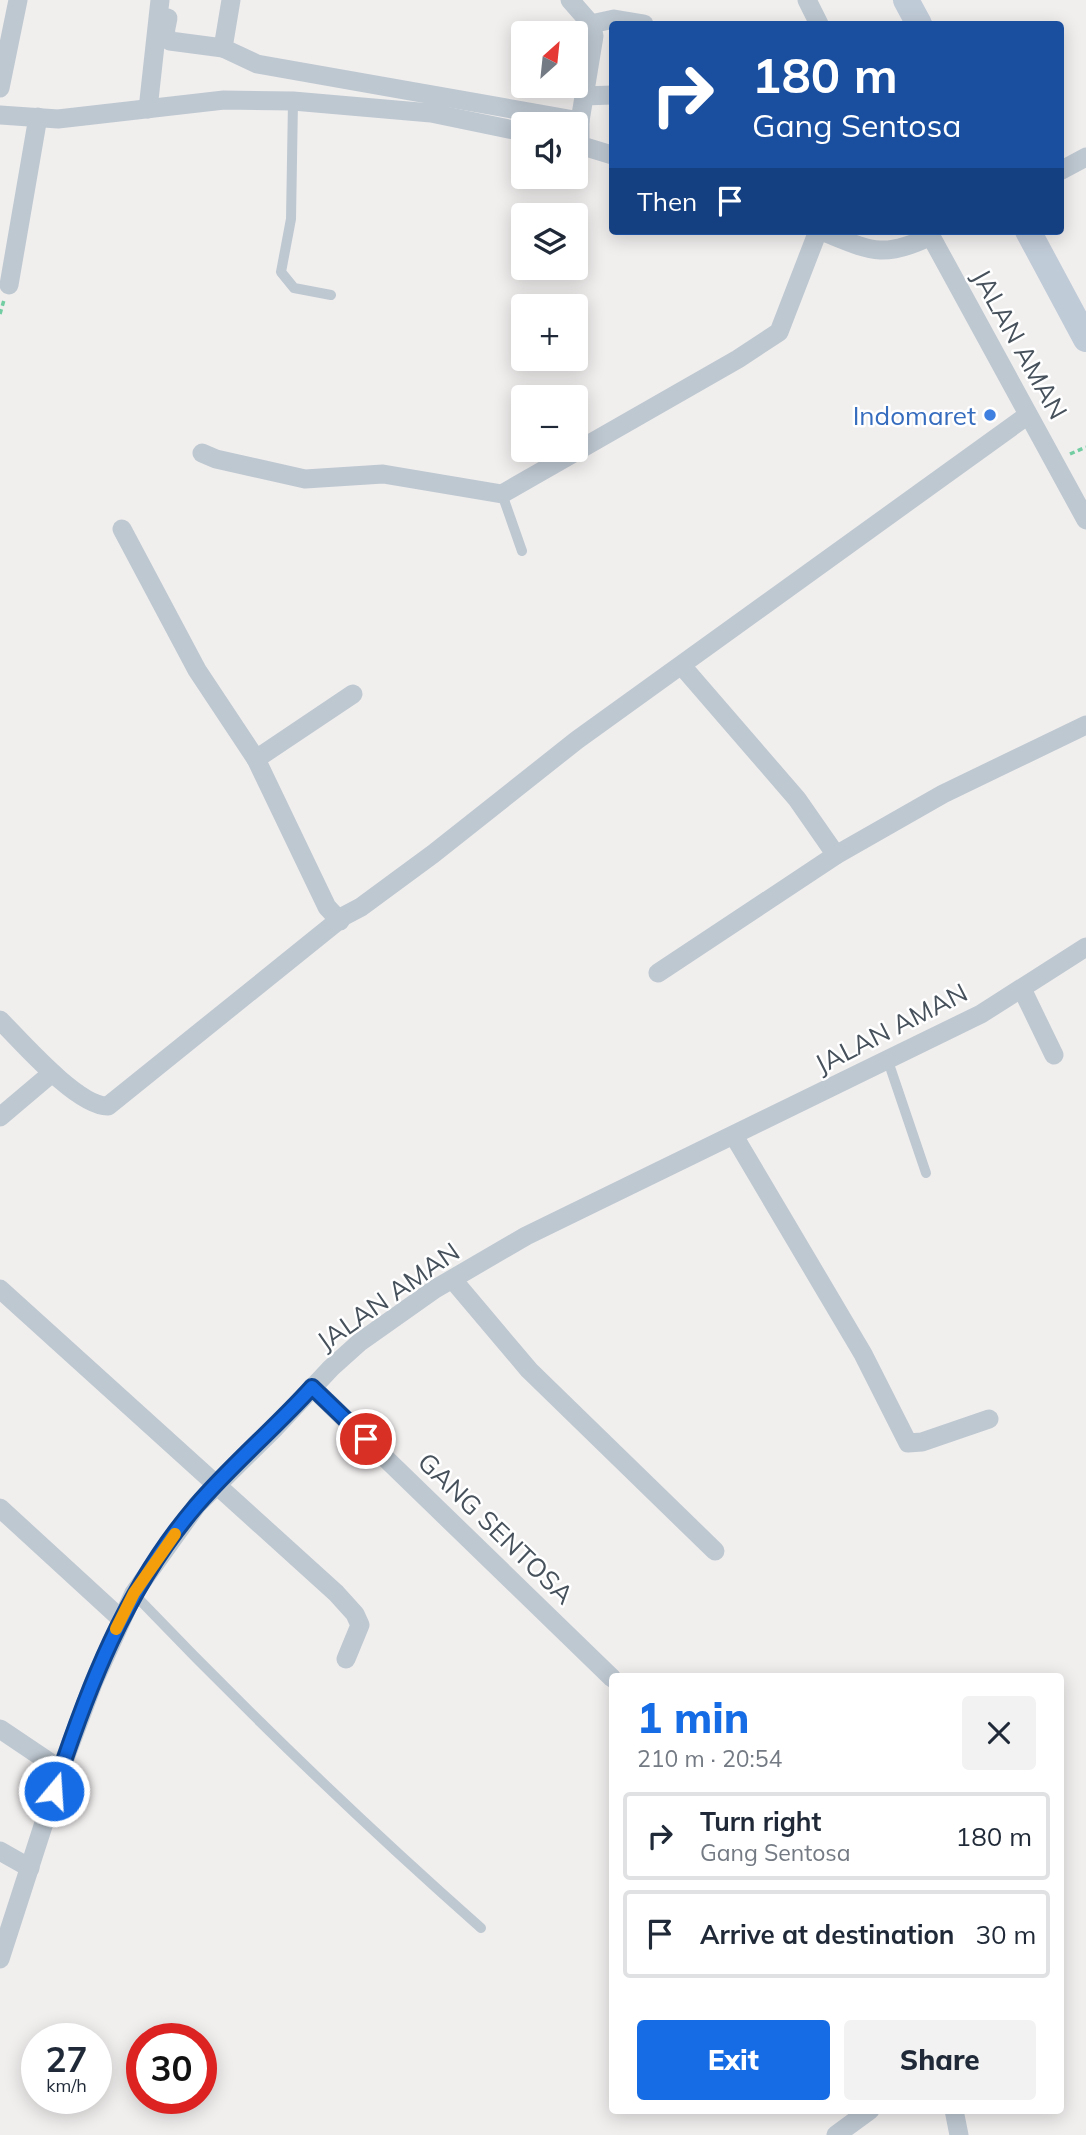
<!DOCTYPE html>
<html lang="en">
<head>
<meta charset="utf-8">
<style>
	:root { --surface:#fff; --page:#f2f2f3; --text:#1f2937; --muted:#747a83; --line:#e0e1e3; --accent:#156ce4 }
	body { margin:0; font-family:Mulish,sans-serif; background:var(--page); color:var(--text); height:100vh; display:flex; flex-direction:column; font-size:26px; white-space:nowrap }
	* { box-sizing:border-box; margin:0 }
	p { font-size:23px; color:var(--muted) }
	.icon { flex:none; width:38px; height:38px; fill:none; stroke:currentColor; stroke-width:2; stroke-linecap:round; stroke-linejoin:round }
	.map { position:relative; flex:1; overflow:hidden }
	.details { position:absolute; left:609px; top:1673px; width:455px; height:441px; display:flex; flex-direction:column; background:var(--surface); border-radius:7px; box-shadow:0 4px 18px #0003 }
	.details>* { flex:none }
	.banner { position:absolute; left:609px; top:21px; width:455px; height:214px; border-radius:7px; box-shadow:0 4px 18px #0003; background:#1a4fa0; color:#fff; overflow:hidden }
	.needle { width:46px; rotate:27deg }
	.controls { position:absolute; left:511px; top:21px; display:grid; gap:14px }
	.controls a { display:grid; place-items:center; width:77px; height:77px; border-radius:7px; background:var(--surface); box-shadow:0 4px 18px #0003; font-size:35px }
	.speed { position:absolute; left:21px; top:2023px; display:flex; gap:14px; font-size:35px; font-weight:700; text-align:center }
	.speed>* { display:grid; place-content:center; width:91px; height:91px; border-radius:50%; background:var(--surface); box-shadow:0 4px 18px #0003; line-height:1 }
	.speed small { font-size:18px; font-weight:400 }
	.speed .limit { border:10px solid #d22; background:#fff; color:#111 }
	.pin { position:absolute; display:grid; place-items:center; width:60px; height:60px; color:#fff; margin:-30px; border:4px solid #fff; border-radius:50%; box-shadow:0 2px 7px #0007 }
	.me { position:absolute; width:77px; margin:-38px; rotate:18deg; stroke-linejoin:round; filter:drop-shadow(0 0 5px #0008) }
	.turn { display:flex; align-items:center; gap:24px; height:147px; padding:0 28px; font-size:32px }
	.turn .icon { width:91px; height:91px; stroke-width:2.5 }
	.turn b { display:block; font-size:49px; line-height:60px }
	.then { display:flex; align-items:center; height:66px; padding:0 28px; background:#0003; gap:14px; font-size:26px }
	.round { display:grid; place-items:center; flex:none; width:74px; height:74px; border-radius:7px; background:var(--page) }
	.summary { display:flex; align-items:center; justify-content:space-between; height:119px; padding:0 28px }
	h1 { font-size:42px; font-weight:800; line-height:52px; color:var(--accent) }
	.cta { display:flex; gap:14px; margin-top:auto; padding:14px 28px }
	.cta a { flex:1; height:80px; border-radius:7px; background:var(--accent); color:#fff; font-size:28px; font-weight:800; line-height:80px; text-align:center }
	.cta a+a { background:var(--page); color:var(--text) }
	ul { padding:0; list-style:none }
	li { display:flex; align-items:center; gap:21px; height:88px; margin:0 14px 10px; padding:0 14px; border:4px solid var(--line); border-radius:7px }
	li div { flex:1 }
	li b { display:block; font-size:26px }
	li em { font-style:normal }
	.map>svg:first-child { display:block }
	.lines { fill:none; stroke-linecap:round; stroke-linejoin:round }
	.path { stroke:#72cea2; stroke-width:3.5; stroke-dasharray:5 3.5; stroke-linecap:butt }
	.lane { stroke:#bec8d1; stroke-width:10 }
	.street { stroke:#bec8d1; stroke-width:19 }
	.secondary { stroke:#c0cbd8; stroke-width:26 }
	.route-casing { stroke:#0e4694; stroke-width:18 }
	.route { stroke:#156ce4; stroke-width:12 }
	.slow { stroke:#f59e0b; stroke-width:12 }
	.shop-dot { fill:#3f7fe0; stroke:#fff; stroke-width:2.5 }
	.labels { text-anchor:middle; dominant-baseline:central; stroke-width:5; stroke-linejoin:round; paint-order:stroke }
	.street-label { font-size:26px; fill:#46515c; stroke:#fff }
	.shop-label { font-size:26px; fill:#366cbe; stroke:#fff; text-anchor:end }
</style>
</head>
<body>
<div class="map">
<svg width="1086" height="2135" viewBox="0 0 1086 2135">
	<rect width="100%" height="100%" fill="#f1eeee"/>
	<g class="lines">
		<g class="path">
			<polyline points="0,314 4,300"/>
			<polyline points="1070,454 1086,447"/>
		</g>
		<g class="lane">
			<polyline points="293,101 291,219 281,272 294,288 331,295"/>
			<polyline points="502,494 522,551"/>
			<polyline points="887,1058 926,1173"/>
			<path d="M134,1594C245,1710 360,1821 481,1928"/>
		</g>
		<g class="street">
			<polyline points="231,0 223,48 257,64 580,121"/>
			<polyline points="570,0 591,24 594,36 580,121 580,145"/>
			<polyline points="807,0 819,24"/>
			<polyline points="168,18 165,33 170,41 223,48"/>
			<polyline points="591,24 614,19 644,24"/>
			<polyline points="0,88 18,0"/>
			<polyline points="584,96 612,95"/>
			<polyline points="148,109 160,0"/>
			<polyline points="0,115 58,119 224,100 293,101 431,113 523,132"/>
			<polyline points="576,144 612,155"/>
			<polyline points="1060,171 1086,157"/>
			<path d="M821,231C869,250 882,260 931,236"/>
			<polyline points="928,231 1086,520"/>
			<polyline points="9,285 38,117"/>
			<polyline points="202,453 216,459 305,479 383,474 502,494 738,359 779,332 818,231"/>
			<polyline points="122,529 197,670 256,759 327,907 340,921"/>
			<polyline points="682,666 797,799 836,855"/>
			<polyline points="256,759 353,694"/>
			<polyline points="658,973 836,855 943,794 1086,725"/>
			<polyline points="1022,989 1054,1055"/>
			<path d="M0,1020C21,1041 78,1107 108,1106L344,916L361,907L433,854L577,740L1028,415"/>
			<polyline points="0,1117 52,1073"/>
			<polyline points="734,1136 863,1354 908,1443 922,1442 989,1419"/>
			<polyline points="453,1280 529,1370 715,1551"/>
			<polyline points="0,1289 336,1593 355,1614 360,1625 346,1659"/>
			<polyline points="312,1387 612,1678"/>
			<polyline points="0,1508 121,1619"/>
			<polyline points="0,1729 61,1770"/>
			<polyline points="0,1851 30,1868"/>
			<polyline points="0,1959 64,1761 94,1681 134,1593 197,1505 273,1430 331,1368 360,1342 435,1289 526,1236 981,1014 1086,947"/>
			<polyline points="954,2110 959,2135"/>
			<polyline points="836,2135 870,2110"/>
		</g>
		<g class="secondary">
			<polyline points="906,0 919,24"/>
			<polyline points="1028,231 1086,339"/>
		</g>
	</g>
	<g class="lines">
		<g class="route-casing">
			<path id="route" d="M54,1791C87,1689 126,1588 196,1506C232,1464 275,1428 312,1387L366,1439"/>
		</g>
		<use href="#route" class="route"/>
		<polyline class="slow" points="116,1629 134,1593 175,1534"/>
	</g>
	<circle class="shop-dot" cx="990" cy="415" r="7"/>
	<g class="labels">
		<g class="street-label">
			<text transform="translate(1020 344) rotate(61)">JALAN AMAN</text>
			<text transform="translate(891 1028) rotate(-27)">JALAN AMAN</text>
			<text transform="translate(388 1296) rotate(-35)">JALAN AMAN</text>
			<text transform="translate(496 1528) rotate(44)">GANG SENTOSA</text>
		</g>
		<g class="shop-label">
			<text x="976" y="415">Indomaret</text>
		</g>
	</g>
</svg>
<div class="controls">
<a><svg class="needle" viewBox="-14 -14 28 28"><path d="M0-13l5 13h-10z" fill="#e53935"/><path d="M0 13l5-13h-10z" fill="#747a83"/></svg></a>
<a><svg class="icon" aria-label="sound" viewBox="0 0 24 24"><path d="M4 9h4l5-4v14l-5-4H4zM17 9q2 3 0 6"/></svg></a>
<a><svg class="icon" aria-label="layers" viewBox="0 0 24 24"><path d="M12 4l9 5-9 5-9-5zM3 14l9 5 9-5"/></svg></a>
<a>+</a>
<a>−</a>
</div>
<div class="speed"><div>27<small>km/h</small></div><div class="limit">30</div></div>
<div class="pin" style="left:366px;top:1439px;background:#d93025"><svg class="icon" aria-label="arrive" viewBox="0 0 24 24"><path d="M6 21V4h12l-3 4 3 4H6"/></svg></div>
<svg class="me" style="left:54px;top:1791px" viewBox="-20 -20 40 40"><circle r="17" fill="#156ce4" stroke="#fff" stroke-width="3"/><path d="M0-11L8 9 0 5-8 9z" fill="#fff"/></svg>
<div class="banner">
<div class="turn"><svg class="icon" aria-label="right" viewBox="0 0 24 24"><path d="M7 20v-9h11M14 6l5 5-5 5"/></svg><div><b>180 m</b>Gang Sentosa</div></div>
<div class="then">Then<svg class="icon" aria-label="arrive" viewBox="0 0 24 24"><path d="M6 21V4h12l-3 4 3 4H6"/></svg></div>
</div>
<section class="details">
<div class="summary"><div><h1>1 min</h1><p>210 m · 20:54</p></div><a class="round"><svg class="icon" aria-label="close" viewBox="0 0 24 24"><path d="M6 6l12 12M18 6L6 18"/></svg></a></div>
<ul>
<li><svg class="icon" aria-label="right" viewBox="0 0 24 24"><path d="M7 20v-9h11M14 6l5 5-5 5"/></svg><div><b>Turn right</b><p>Gang Sentosa</p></div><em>180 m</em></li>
<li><svg class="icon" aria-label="arrive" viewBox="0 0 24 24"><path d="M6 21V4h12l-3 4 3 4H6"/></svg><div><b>Arrive at destination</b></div><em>30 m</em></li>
</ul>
<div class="cta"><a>Exit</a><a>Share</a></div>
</section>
</div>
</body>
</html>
